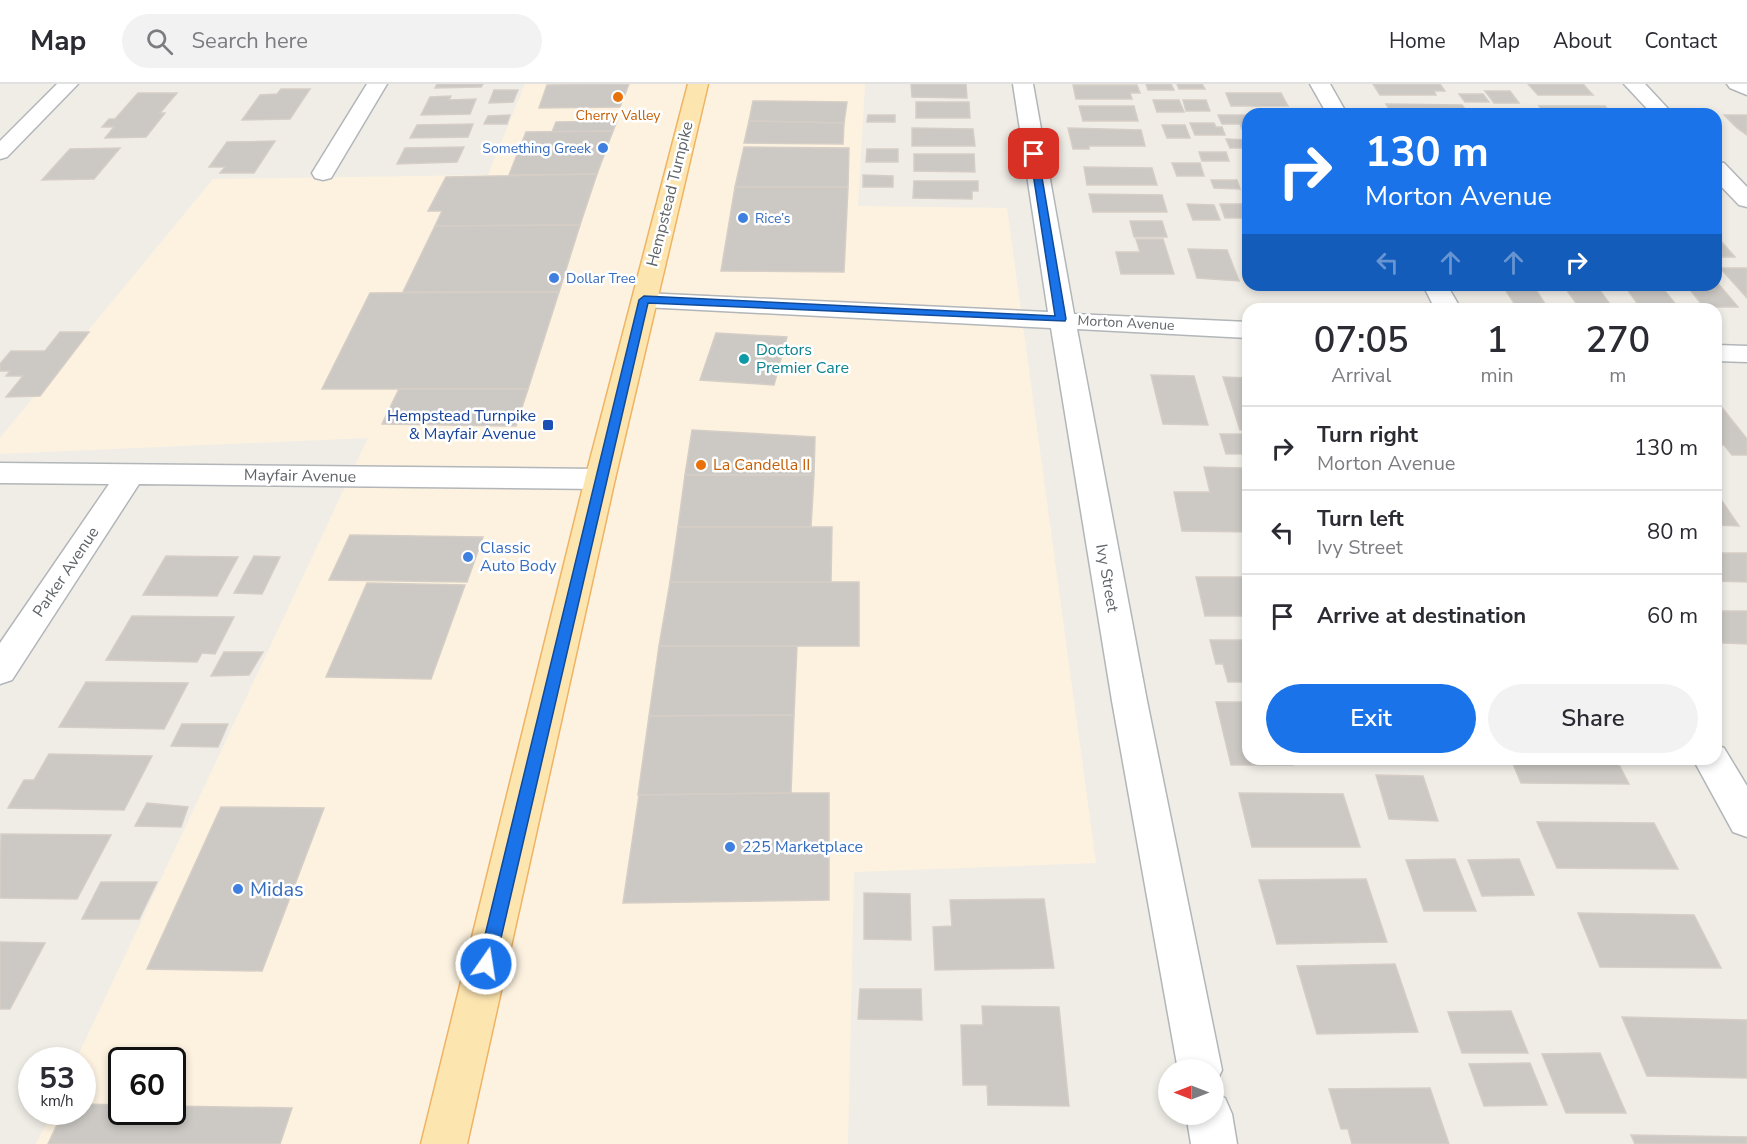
<!DOCTYPE html>
<html lang="en">
<head>
<meta charset="utf-8">
<style>
	:root { --surface:#fff; --page:#f2f2f3; --text:#2b2b33; --muted:#7c7c81; --line:#e1e1e2; --accent:#1a73e8 }
	body { margin:0; font-family:"Nunito Sans",sans-serif; background:var(--page); color:var(--text); height:100vh; display:flex; flex-direction:column; font-size:22px; white-space:nowrap }
	* { box-sizing:border-box; margin:0 }
	p { font-size:20px; color:var(--muted) }
	.icon { flex:none; width:33px; height:33px; fill:none; stroke:currentColor; stroke-width:2; stroke-linecap:round; stroke-linejoin:round }
	.map { position:relative; flex:1; overflow:hidden }
	.drawer { position:absolute; left:1242px; top:219px; width:480px; height:462px; display:flex; flex-direction:column; background:var(--surface); border-radius:18px; box-shadow:0 3px 9px #0003 }
	.drawer>* { flex:none }
	.guide { position:absolute; left:1242px; top:24px; width:480px; height:183px; border-radius:18px; box-shadow:0 3px 9px #0003; background:#1a73e8; color:#fff; overflow:hidden }
	.needle { width:39px; rotate:270deg }
	.buttons { position:absolute; left:1158px; top:975px; display:grid; gap:12px }
	.buttons a { display:grid; place-items:center; width:66px; height:66px; border-radius:50%; background:var(--surface); box-shadow:0 3px 9px #0003; font-size:30px }
	.speed { position:absolute; left:18px; top:963px; display:flex; gap:12px; font-size:30px; font-weight:700; text-align:center }
	.speed>* { display:grid; place-content:center; width:78px; height:78px; border-radius:50%; background:var(--surface); box-shadow:0 3px 9px #0003; line-height:1 }
	.speed small { font-size:15px; font-weight:400 }
	.speed .limit { border:3px solid #111; border-radius:9px; background:#fff; color:#111 }
	.pin { position:absolute; display:grid; place-items:center; width:51px; height:51px; color:#fff; margin:-26px; border-radius:12px; box-shadow:0 3px 9px #0006 }
	.me { position:absolute; width:66px; margin:-33px; rotate:13deg; stroke-linejoin:round; filter:drop-shadow(0 0 4px #0008) }
	.turn { display:flex; align-items:center; gap:21px; height:126px; padding:0 24px; font-size:27px }
	.turn .icon { width:78px; height:78px; stroke-width:2.5 }
	.turn b { display:block; font-size:42px; line-height:51px }
	.lanes { display:flex; align-items:center; height:57px; padding:0 24px; background:#0003; justify-content:center; gap:30px; direction:ltr }
	.lanes .off { opacity:.35 }
	.eta { display:flex; justify-content:space-evenly; align-items:center; height:102px; text-align:center }
	.eta b { font-size:36px; font-weight:600; line-height:42px }
	.cta { display:flex; gap:12px; margin-top:auto; padding:12px 24px }
	.cta a { flex:1; height:69px; border-radius:36px; background:var(--accent); color:#fff; font-size:24px; font-weight:600; line-height:69px; text-align:center }
	.cta a+a { background:var(--page); color:var(--text) }
	ul { padding:0; list-style:none }
	li { display:flex; align-items:center; gap:18px; height:84px; padding:0 24px; border-top:2px solid var(--line) }
	li div { flex:1 }
	li b { display:block; font-size:22px }
	li em { font-style:normal }
	header { display:flex; align-items:center; gap:36px; box-sizing:border-box; height:84px; padding:0 30px; background:var(--surface); border-bottom:2px solid var(--line) }
	header strong { font-size:28px }
	nav { display:flex; gap:33px; margin-inline-start:auto; font-size:21px }
	.search { width:420px; height:54px; background:var(--page); display:flex; align-items:center; gap:15px; box-sizing:border-box; padding:0 21px; border-radius:33px; color:var(--muted); font-size:22px }
	.map>svg:first-child { display:block }
	.commercial { fill:#fdf2e0; fill-rule:evenodd }
	.building { fill:#ccc8c4; stroke:#d5cec6; stroke-width:1.5 }
	.lines { fill:none; stroke-linecap:round; stroke-linejoin:round }
	.minor-casing { stroke:#b2b6b9; stroke-width:3 }
	.major-casing { stroke:#eeb363; stroke-width:3 }
	.minor { fill:#fff; fill-rule:evenodd }
	.major { fill:#fde5b0; fill-rule:evenodd }
	.route { fill:#1a73e8; stroke:#114b97; stroke-width:1.5 }
	.food-dot { fill:#e8710a; stroke:#fff; stroke-width:2 }
	.shop-dot { fill:#3f7fe0; stroke:#fff; stroke-width:2 }
	.culture-dot { fill:#0f9aa8; stroke:#fff; stroke-width:2 }
	.transit-dot { fill:#1a4fb4; stroke:#fff; stroke-width:2 }
	.labels { text-anchor:middle; dominant-baseline:central; stroke-width:5; stroke-linejoin:round; paint-order:stroke }
	.far-food-label { font-size:14px; fill:#c56008; stroke:#fff }
	.far-shop-label { font-size:14px; fill:#366cbe; stroke:#fff; text-anchor:start }
	.far-street-label { font-size:14px; fill:#5f6467; stroke:#fff }
	.street-label { font-size:16px; fill:#5f6467; stroke:#fff }
	.culture-label { font-size:16px; fill:#0d838f; stroke:#fff; text-anchor:start }
	.transit-label { font-size:16px; fill:#164399; stroke:#fff; text-anchor:end }
	.food-label { font-size:16px; fill:#c56008; stroke:#fff; text-anchor:start }
	.shop-label { font-size:16px; fill:#366cbe; stroke:#fff; text-anchor:start }
	.near-shop-label { font-size:20px; fill:#366cbe; stroke:#fff; text-anchor:start }
</style>
</head>
<body>
<header>
<strong>Map</strong>
<div class="search"><svg class="icon" aria-label="search" viewBox="0 0 24 24"><circle cx="10" cy="10" r="6"/><path d="M15 15l6 6"/></svg>Search here</div>
<nav><a>Home</a><a>Map</a><a>About</a><a>Contact</a></nav>
</header>
<div class="map">
<svg width="1747" height="1060" viewBox="0 0 1747 1060">
	<rect width="100%" height="100%" fill="#f0ede7"/>
	<path class="commercial" d="M525,0H865L858,122L1007,124L1096,779L854,788L848,1060H36L52,1028H82V976H76L368,354L0,370V354L213,95L488,91ZM122,976H172V1028H122Z"/>
	<g class="building">
		<polygon points="437,0 483,0 481,3 435,4"/>
		<polygon points="629,0 620,23 539,24 547,1"/>
		<polygon points="911,0 966,0 967,14 912,13"/>
		<polygon points="1146,0 1171,0 1174,6 1148,6"/>
		<polygon points="1177,0 1202,0 1205,5 1179,5"/>
		<polygon points="1373,0 1440,0 1445,7 1434,7 1436,11 1380,11"/>
		<polygon points="1528,0 1583,0 1593,11 1538,11"/>
		<polygon points="1073,1 1137,1 1140,9 1130,9 1132,15 1076,15"/>
		<polygon points="281,5 310,5 290,35 242,36 260,11 277,10"/>
		<polygon points="494,6 518,6 513,18 489,19"/>
		<polygon points="1485,7 1510,7 1519,19 1494,19"/>
		<polygon points="138,9 177,9 160,29 165,29 146,53 105,54 114,43 102,43 109,35 115,35"/>
		<polygon points="1226,9 1281,9 1288,22 1231,22"/>
		<polygon points="1459,10 1483,10 1489,18 1465,18"/>
		<polygon points="451,12 449,16 476,15 470,30 421,31 430,13"/>
		<polygon points="1153,16 1179,16 1184,28 1157,28"/>
		<polygon points="1183,16 1206,16 1210,27 1186,27"/>
		<polygon points="753,17 847,18 844,39 749,37"/>
		<polygon points="916,18 969,18 970,34 916,34"/>
		<polygon points="1386,20 1462,21 1468,29 1392,30"/>
		<polygon points="1079,22 1134,22 1138,37 1083,37"/>
		<polygon points="1539,22 1605,22 1612,30 1545,30"/>
		<polygon points="510,31 507,40 484,40 488,32"/>
		<polygon points="868,31 895,31 895,38 867,38"/>
		<polygon points="1218,31 1248,31 1248,45 1242,45 1240,40 1222,40"/>
		<polygon points="1724,31 1747,31 1747,51 1737,44"/>
		<polygon points="617,37 613,47 552,48 556,38"/>
		<polygon points="749,37 844,39 843,60 744,59"/>
		<polygon points="1190,39 1214,39 1216,43 1222,43 1225,51 1195,51"/>
		<polygon points="473,40 468,53 410,54 417,41"/>
		<polygon points="1162,41 1185,41 1190,54 1167,54"/>
		<polygon points="912,44 973,45 975,62 912,62"/>
		<polygon points="1068,44 1141,46 1145,62 1089,62 1089,65 1073,65"/>
		<polygon points="613,47 597,90 509,91 526,48"/>
		<polygon points="1226,55 1248,56 1248,64 1230,64"/>
		<polygon points="275,57 254,89 220,89 225,83 209,83 227,58"/>
		<polygon points="464,63 457,78 397,80 405,64"/>
		<polygon points="744,63 849,64 848,103 735,103"/>
		<polygon points="120,64 94,95 42,96 70,65"/>
		<polygon points="867,65 898,65 898,78 866,78"/>
		<polygon points="1199,68 1226,68 1229,77 1202,77"/>
		<polygon points="914,70 974,70 975,88 914,87"/>
		<polygon points="1172,79 1200,79 1204,92 1177,92"/>
		<polygon points="1084,83 1152,84 1157,101 1087,101"/>
		<polygon points="597,90 580,141 435,142 442,127 428,127 446,93"/>
		<polygon points="863,91 893,92 893,103 863,103"/>
		<polygon points="1211,96 1237,96 1240,105 1214,104"/>
		<polygon points="914,97 978,97 978,107 972,107 972,115 913,114"/>
		<polygon points="735,103 848,103 844,188 721,187"/>
		<polygon points="1089,110 1162,111 1167,128 1093,128"/>
		<polygon points="1187,120 1214,121 1220,136 1193,136"/>
		<polygon points="1220,120 1248,120 1248,134 1225,134"/>
		<polygon points="1130,137 1162,137 1167,153 1134,153"/>
		<polygon points="580,141 559,208 403,208 435,142"/>
		<polygon points="1136,155 1163,155 1174,190 1121,190 1116,168 1140,168"/>
		<polygon points="1716,156 1720,156 1735,173 1716,173"/>
		<polygon points="1188,165 1227,166 1239,197 1197,194"/>
		<polygon points="1720,184 1747,184 1747,214"/>
		<polygon points="1716,197 1738,223 1704,223 1686,201 1716,201"/>
		<polygon points="1502,201 1533,201 1547,223 1516,222"/>
		<polygon points="1563,201 1596,201 1612,223 1579,223"/>
		<polygon points="1624,201 1660,201 1678,223 1640,223"/>
		<polygon points="559,208 528,305 322,305 370,209"/>
		<polygon points="60,248 89,248 40,312 6,313 23,292 6,292 10,287 0,287 0,280 11,267 45,267"/>
		<polygon points="716,249 787,253 774,301 700,296"/>
		<polygon points="1151,291 1194,292 1208,341 1163,340"/>
		<polygon points="1223,293 1248,294 1248,346 1240,346"/>
		<polygon points="399,305 528,305 516,342 382,340"/>
		<polygon points="1716,316 1747,355 1747,371 1732,371 1724,361 1716,362"/>
		<polygon points="692,346 815,353 814,391 685,391"/>
		<polygon points="1220,350 1246,350 1248,370 1226,370"/>
		<polygon points="1204,383 1243,384 1248,402 1248,448 1182,447 1174,408 1210,408"/>
		<polygon points="685,391 814,391 811,443 678,443"/>
		<polygon points="1716,414 1720,414 1739,442 1716,441"/>
		<polygon points="678,443 832,443 831,498 670,498"/>
		<polygon points="350,451 483,453 467,498 329,496"/>
		<polygon points="1716,469 1747,469 1747,498 1716,497"/>
		<polygon points="166,472 238,473 217,512 143,511"/>
		<polygon points="254,472 280,473 262,510 234,509"/>
		<polygon points="1196,493 1248,493 1248,532 1205,532"/>
		<polygon points="670,498 859,498 859,562 659,562"/>
		<polygon points="367,499 465,501 431,595 326,593"/>
		<polygon points="1716,527 1747,527 1747,560 1723,559 1716,548"/>
		<polygon points="132,532 234,533 215,570 202,569 197,578 106,576"/>
		<polygon points="1210,556 1248,556 1248,598 1228,598 1223,580 1216,580"/>
		<polygon points="659,562 797,562 794,631 649,632"/>
		<polygon points="224,568 263,568 249,591 211,592"/>
		<polygon points="86,598 188,599 164,645 59,643"/>
		<polygon points="1216,618 1248,618 1248,675 1291,675 1293,681 1231,681"/>
		<polygon points="794,631 791,709 638,711 649,632"/>
		<polygon points="182,640 228,640 218,663 171,662"/>
		<polygon points="49,670 152,672 124,726 8,724 24,696 34,696"/>
		<polygon points="1511,675 1616,675 1629,700 1521,699"/>
		<polygon points="1376,691 1423,692 1438,737 1389,735"/>
		<polygon points="791,709 829,709 829,816 623,819 639,711"/>
		<polygon points="1239,709 1343,710 1360,763 1252,763"/>
		<polygon points="147,719 188,723 181,743 135,742"/>
		<polygon points="221,723 324,724 262,887 147,885"/>
		<polygon points="1537,738 1654,739 1678,785 1557,784"/>
		<polygon points="1,750 111,751 77,815 0,814"/>
		<polygon points="1455,775 1476,827 1424,827 1406,776"/>
		<polygon points="1519,775 1534,811 1482,812 1468,776"/>
		<polygon points="1366,795 1387,858 1277,860 1259,796"/>
		<polygon points="101,798 157,798 139,835 82,835"/>
		<polygon points="864,809 910,810 911,856 864,855"/>
		<polygon points="1044,815 1054,884 935,886 933,843 952,842 950,816"/>
		<polygon points="1578,829 1694,831 1721,884 1600,883"/>
		<polygon points="0,858 45,859 10,925 0,925"/>
		<polygon points="1395,880 1418,948 1317,950 1297,882"/>
		<polygon points="860,905 921,905 922,936 858,935"/>
		<polygon points="982,922 1059,923 1069,1022 988,1021 987,1001 963,1001 961,941 983,941"/>
		<polygon points="1511,927 1528,969 1462,969 1448,928"/>
		<polygon points="1622,933 1747,936 1747,994 1647,992"/>
		<polygon points="1600,969 1626,1029 1566,1029 1542,970"/>
		<polygon points="1530,979 1547,1021 1484,1022 1469,980"/>
		<polygon points="1430,1004 1449,1060 1352,1060 1348,1045 1341,1045 1329,1005"/>
		<polygon points="82,1020 122,1021 122,1028 172,1028 172,1022 292,1024 280,1060 48,1060 63,1028 82,1028"/>
		<polygon points="1631,1051 1747,1053 1747,1060 1635,1060"/>
	</g>
	<g class="lines">
		<g class="minor-casing">
			<g id="minor">
				<polygon points="57,0 78,0 7,73 0,75 0,57"/>
				<polygon points="367,0 387,0 331,94 323,96 315,94 312,89"/>
				<polygon points="1013,0 1033,0 1074,230 1248,238 1248,254 1077,245 1147,617 1222,986 1214,1003 1214,986 1178,986 1112,617 1051,244 644,223 635,221 632,216 635,211 644,209 1048,228"/>
				<polygon points="1310,0 1330,0 1347,30 1327,30"/>
				<polygon points="1624,0 1645,0 1673,30 1652,30"/>
				<polygon points="1727,0 1747,0 1747,11 1730,4"/>
				<polygon points="1716,78 1724,79 1747,103 1747,123 1739,121 1716,97"/>
				<polygon points="1423,201 1447,201 1461,225 1435,225"/>
				<polygon points="1716,261 1747,262 1747,278 1716,277"/>
				<polygon points="0,379 600,385 610,388 615,395 610,402 600,405 139,400 12,596 0,600 0,559 109,400 0,399"/>
				<polygon points="1716,661 1724,664 1747,702 1747,753 1733,748 1693,675 1716,675"/>
				<polygon points="1214,1009 1225,1014 1232,1030 1237,1060 1191,1060 1186,1030 1214,1030"/>
			</g>
		</g>
		<g class="major-casing">
			<polygon id="major" points="688,0 708,0 615,395 467,1060 421,1060 585,395"/>
		</g>
		<use href="#minor" class="minor"/>
		<use href="#major" class="major"/>
	</g>
	<polygon class="route" points="1034,68 1038,70 1066,235 1065,237 648,219 495,880 492,886 486,889 480,886 478,880 639,216 644,212 1055,232 1030,70"/>
	<g class="food-dot">
		<circle cx="618" cy="13" r="6"/>
		<circle cx="701" cy="381" r="6"/>
	</g>
	<g class="shop-dot">
		<circle cx="603" cy="64" r="6"/>
		<circle cx="743" cy="134" r="6"/>
		<circle cx="554" cy="194" r="6"/>
		<circle cx="468" cy="473" r="6"/>
		<circle cx="730" cy="763" r="6"/>
		<circle cx="238" cy="805" r="6"/>
	</g>
	<circle class="culture-dot" cx="744" cy="275" r="6"/>
	<rect class="transit-dot" x="542" y="335" width="12" height="12" rx="3"/>
	<g class="labels">
		<g class="far-food-label">
			<text x="618" y="31">Cherry Valley</text>
		</g>
		<g class="far-shop-label">
			<text x="591" y="64" text-anchor="end">Something Greek</text>
			<text x="755" y="134">Rice’s</text>
			<text x="566" y="194">Dollar Tree</text>
		</g>
		<g class="far-street-label">
			<text transform="translate(1126 239) rotate(3)">Morton Avenue</text>
		</g>
		<g class="street-label">
			<text transform="translate(670 110) rotate(-76)">Hempstead Turnpike</text>
			<text transform="translate(300 392) rotate(1)">Mayfair Avenue</text>
			<text transform="translate(66 488) rotate(-56)">Parker Avenue</text>
			<text transform="translate(1107 494) rotate(80)">Ivy Street</text>
		</g>
		<g class="culture-label">
			<text x="756" y="266">Doctors<tspan x="756" dy="18">Premier Care</tspan></text>
		</g>
		<g class="transit-label">
			<text x="536" y="332">Hempstead Turnpike<tspan x="536" dy="18">&amp; Mayfair Avenue</tspan></text>
		</g>
		<g class="food-label">
			<text x="713" y="381">La Candella II</text>
		</g>
		<g class="shop-label">
			<text x="480" y="464">Classic<tspan x="480" dy="18">Auto Body</tspan></text>
			<text x="742" y="763">225 Marketplace</text>
		</g>
		<g class="near-shop-label">
			<text x="250" y="805">Midas</text>
		</g>
	</g>
</svg>
<div class="buttons">
<a><svg class="needle" viewBox="-14 -14 28 28"><path d="M0-13l5 13h-10z" fill="#e53935"/><path d="M0 13l5-13h-10z" fill="#7c7c81"/></svg></a>
</div>
<div class="speed"><div>53<small>km/h</small></div><div class="limit">60</div></div>
<div class="pin" style="left:1034px;top:70px;background:#d93025"><svg class="icon" aria-label="arrive" viewBox="0 0 24 24"><path d="M6 21V4h12l-3 4 3 4H6"/></svg></div>
<svg class="me" style="left:486px;top:880px" viewBox="-20 -20 40 40"><circle r="17" fill="#1a73e8" stroke="#fff" stroke-width="3"/><path d="M0-11L8 9 0 5-8 9z" fill="#fff"/></svg>
<div class="guide">
<div class="turn"><svg class="icon" aria-label="right" viewBox="0 0 24 24"><path d="M7 20v-9h11M14 6l5 5-5 5"/></svg><div><b>130 m</b>Morton Avenue</div></div>
<div class="lanes"><svg class="icon off" aria-label="left" viewBox="0 0 24 24"><path d="M17 20v-9H6M10 6l-5 5 5 5"/></svg><svg class="icon off" aria-label="ahead" viewBox="0 0 24 24"><path d="M12 20V5M6 11l6-6 6 6"/></svg><svg class="icon off" aria-label="ahead" viewBox="0 0 24 24"><path d="M12 20V5M6 11l6-6 6 6"/></svg><svg class="icon" aria-label="right" viewBox="0 0 24 24"><path d="M7 20v-9h11M14 6l5 5-5 5"/></svg></div>
</div>
<section class="drawer">
<div class="eta">
<div><b>07:05</b><p>Arrival</p></div>
<div><b>1</b><p>min</p></div>
<div><b>270</b><p>m</p></div>
</div>
<ul>
<li><svg class="icon" aria-label="right" viewBox="0 0 24 24"><path d="M7 20v-9h11M14 6l5 5-5 5"/></svg><div><b>Turn right</b><p>Morton Avenue</p></div><em>130 m</em></li>
<li><svg class="icon" aria-label="left" viewBox="0 0 24 24"><path d="M17 20v-9H6M10 6l-5 5 5 5"/></svg><div><b>Turn left</b><p>Ivy Street</p></div><em>80 m</em></li>
<li><svg class="icon" aria-label="arrive" viewBox="0 0 24 24"><path d="M6 21V4h12l-3 4 3 4H6"/></svg><div><b>Arrive at destination</b></div><em>60 m</em></li>
</ul>
<div class="cta"><a>Exit</a><a>Share</a></div>
</section>
</div>
</body>
</html>
